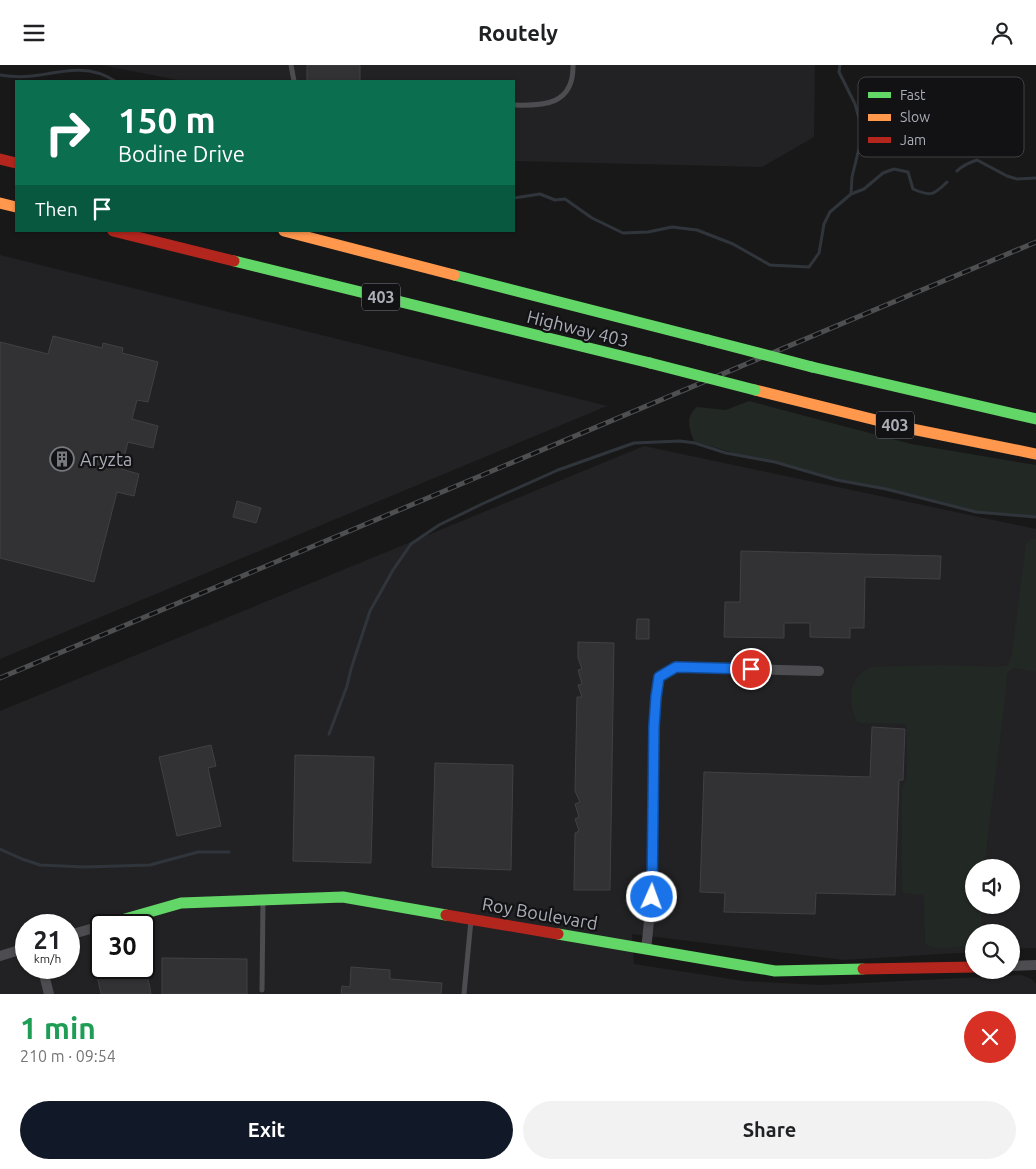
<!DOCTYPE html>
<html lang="en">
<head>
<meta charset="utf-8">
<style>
	:root { --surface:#fff; --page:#f2f2f2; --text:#202124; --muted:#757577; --accent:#111827 }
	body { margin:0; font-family:Ubuntu,sans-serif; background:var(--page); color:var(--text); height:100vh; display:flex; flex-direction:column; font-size:19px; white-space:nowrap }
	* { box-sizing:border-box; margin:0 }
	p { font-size:16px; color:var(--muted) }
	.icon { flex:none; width:28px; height:28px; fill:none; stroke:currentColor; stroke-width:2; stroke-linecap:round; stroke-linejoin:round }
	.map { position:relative; height:929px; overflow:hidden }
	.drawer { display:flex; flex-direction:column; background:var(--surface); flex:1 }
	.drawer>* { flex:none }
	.banner { position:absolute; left:15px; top:15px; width:500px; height:152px; border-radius:0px; box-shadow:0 1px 4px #0004; background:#0b6e4f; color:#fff; overflow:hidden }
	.controls { position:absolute; left:965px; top:794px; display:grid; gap:10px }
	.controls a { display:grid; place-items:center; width:55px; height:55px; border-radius:50%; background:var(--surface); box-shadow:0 1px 4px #0004; font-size:25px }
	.speed { position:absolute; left:15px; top:849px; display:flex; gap:10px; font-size:25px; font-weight:700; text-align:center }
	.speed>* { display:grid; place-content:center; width:65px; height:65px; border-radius:50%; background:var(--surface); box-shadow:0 1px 4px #0004; line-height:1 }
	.speed small { font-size:12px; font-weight:400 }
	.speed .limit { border:2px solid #111; border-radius:8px; background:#fff; color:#111 }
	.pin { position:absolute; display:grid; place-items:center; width:42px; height:42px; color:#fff; margin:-21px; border:2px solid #fff; border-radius:50%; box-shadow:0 1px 5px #0007 }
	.me { position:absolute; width:55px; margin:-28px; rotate:2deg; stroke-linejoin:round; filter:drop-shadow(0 0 4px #0008) }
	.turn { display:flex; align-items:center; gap:18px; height:105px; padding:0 20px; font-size:22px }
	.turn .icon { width:65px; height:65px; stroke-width:2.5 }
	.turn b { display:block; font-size:35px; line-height:42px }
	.then { display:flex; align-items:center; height:48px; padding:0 20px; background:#0003; gap:10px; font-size:19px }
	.round { display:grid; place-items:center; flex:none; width:52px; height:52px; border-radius:26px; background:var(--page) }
	.head { display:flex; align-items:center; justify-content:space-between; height:85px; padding:0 20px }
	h1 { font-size:30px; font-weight:600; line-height:38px; color:#1e9e55 }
	.action { display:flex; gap:10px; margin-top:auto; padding:10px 20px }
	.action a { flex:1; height:58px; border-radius:30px; background:var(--accent); color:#fff; font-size:20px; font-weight:600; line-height:58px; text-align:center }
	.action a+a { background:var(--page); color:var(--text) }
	header { display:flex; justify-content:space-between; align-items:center; height:65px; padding:0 20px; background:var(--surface); font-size:22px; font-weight:600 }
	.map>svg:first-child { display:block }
	.built { fill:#222224; fill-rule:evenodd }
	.green { fill:#222823 }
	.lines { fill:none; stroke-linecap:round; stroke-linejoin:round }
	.stream { stroke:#30353c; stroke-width:3 }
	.building { fill:#323234; stroke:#414144 }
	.lane { stroke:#4d4d51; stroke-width:5 }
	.street { stroke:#4d4d51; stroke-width:10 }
	.fast { stroke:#63d668; stroke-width:11 }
	.slow { stroke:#ff974d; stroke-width:11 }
	.jam { stroke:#b3261e; stroke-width:11 }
	.rail-casing { stroke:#4e4f51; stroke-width:5 }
	.rail { stroke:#121214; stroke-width:3; stroke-dasharray:9; stroke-linecap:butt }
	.fast-bridge { stroke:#63d668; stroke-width:11 }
	.route-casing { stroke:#114b97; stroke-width:12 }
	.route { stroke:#1a73e8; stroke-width:9 }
	.labels { text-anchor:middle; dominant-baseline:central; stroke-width:4.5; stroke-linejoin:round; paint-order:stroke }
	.shield { fill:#121214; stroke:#7d7e86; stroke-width:1 }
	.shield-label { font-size:16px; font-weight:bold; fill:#abadb7 }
	.street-label { font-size:18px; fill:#abadb7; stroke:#121214 }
	.poi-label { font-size:18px; fill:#abadb7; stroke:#121214; text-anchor:start }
	.key { fill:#121214; stroke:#404045; stroke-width:1 }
	.key-label { font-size:14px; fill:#abadb7 }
</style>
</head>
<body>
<header><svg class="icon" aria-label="menu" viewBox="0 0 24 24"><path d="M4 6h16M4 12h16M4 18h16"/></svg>Routely<svg class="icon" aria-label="person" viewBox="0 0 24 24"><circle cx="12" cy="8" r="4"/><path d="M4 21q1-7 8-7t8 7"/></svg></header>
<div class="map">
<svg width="1036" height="929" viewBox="0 0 1036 929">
	<rect width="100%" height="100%" fill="#181818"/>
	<g class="built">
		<polygon points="101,0 815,0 814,72 762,102 514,96 514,16 183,16"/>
		<polygon points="0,190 607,341 0,594"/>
		<path d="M644,381L1036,464V883L1011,884V868H974V887L844,895L632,869L634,899L744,916L821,920L1021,910L1032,914L1036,919V929H0V646ZM974,802H1011V840H974ZM26,860H69V902H26ZM101,860H144V902H101Z"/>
	</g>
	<g class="green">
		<path d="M749,336L911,379L1036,400V451L976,446L886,423L869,421L831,412L776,396L737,389L694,376C689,363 685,352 697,342L726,345Z"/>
		<path d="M1031,474H1036V607L1014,603L1009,606L1007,610C1002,675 990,738 985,802H974V840H982L981,867L974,868V880C960,881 938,887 925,879L924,833L923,830L903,828L902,821V723L907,713V659L861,658L856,656C848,633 847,614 871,602L942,600L999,602L1008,600L1012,589L1026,478Z"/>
	</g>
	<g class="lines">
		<g class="stream">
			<polyline points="840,0 839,7 855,39 863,67 852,112 851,129"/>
			<path d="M0,10C12,12 28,12 40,10C67,5 91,0 115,16"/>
			<path d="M957,106C962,101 971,97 977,95L1007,111L1017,114L1036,113"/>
			<path d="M514,133L540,129L555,135L565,134L592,153L623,168L648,167L672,162L697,165L733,179L770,200L809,202L819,188L824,159L830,147L851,129L864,124L883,108L894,104L908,107L913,124C931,132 934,130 947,117"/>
			<polyline points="329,669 347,621 351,604 370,546 393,505 411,479 439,460 482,439 558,405 634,378 680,376 695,378 726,388 775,397 837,415 886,424 976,447 1036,452"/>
			<polyline points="0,784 22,794 40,800 85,802 150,800 198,787 229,787"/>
		</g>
	</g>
	<g class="building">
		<rect x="307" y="0" width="53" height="16"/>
		<polygon points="53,271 102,283 103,278 123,283 122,288 158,297 148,337 137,335 132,354 158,361 153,383 128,377 121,404 139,409 134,431 117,427 94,517 0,493 0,277 48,289"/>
		<polygon points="237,436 261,443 256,458 233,452"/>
		<polygon points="741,486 941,491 940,514 865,512 864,563 850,563 850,573 810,572 810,558 784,558 784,573 724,572 725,537 740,537"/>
		<polygon points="637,554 649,554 649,574 636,574"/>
		<polygon points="578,577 614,578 610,825 574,825 575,768 579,766 575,754 579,752 575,739 580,737 575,726 577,632 582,632 578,620 582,619 578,605 582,604 578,593"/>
		<polygon points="872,662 905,664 903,715 899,715 895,830 816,828 815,849 724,847 725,828 700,827 704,707 870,712"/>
		<polygon points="211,680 216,701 208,703 221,761 177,771 159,692"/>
		<polygon points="295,690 374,692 371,798 293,796"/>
		<polygon points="435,698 513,700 511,805 432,802"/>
		<polygon points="144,893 151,929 101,929 95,902 144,902"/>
		<polygon points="162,893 247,894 247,929 162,929"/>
		<polygon points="351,902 390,905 390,914 442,918 441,929 341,929 342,921 350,922"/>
	</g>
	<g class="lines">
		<g class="lane">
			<polyline points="291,0 294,16"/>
			<path d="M514,40C544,41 574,40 573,0"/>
			<polyline points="262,925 263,835"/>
			<polyline points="464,929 471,855"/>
		</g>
		<g class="street">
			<polyline points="69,870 101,861"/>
			<path d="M646,884C652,837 653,790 653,742C654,699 652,655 659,612L676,602L819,606"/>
			<polyline points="0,891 26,883"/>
			<polyline points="1011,901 1036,900"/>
			<polyline points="42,902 49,929"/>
		</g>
		<g class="fast">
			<polyline points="234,196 650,298"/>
			<polyline points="454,210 708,275"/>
			<polyline points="812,302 1036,354"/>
			<polyline points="104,860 181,838 343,832 446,850"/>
			<polyline points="558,869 775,906 863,904"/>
		</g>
		<g class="slow">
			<polyline points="0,138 16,142"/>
			<polyline points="284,166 454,210"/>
			<polyline points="755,325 912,364 1036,389"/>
		</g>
		<g class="jam">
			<polyline points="0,94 16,98"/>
			<polyline points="113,166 234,196"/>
			<polyline points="446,850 558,869"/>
			<polyline points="863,904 974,902"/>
		</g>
		<g class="rail-casing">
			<polyline id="rail" points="0,613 1036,177"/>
		</g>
		<use href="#rail" class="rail"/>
		<g class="fast-bridge">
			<polyline points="708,275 812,302"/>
			<polyline points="650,298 755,325"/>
		</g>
	</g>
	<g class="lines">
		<g class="route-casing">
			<polyline id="route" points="652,832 654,661 656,632 659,612 676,602 751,604"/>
		</g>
		<use href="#route" class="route"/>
	</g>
	<defs>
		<g id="building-ring" transform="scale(1.25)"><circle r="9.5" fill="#121214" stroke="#78797f" stroke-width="1.5"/><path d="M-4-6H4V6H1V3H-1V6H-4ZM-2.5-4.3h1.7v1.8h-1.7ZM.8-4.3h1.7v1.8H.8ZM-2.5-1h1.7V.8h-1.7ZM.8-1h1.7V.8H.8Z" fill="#78797f"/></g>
	</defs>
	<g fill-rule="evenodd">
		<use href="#building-ring" x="62" y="394"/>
	</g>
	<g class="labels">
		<g class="shield">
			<rect x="362" y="218.5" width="38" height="27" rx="4"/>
			<rect x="876" y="346.5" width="38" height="27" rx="4"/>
		</g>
		<g class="shield-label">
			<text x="381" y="232">403</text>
			<text x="895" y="360">403</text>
		</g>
		<g class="street-label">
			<text transform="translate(578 263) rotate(14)">Highway 403</text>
			<text transform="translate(540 848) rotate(10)">Roy Boulevard</text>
		</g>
		<g class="poi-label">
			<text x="80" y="394">Aryzta</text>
		</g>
	</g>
	<rect x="858" y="12" width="166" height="80" rx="8" class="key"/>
	<rect x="868" y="27" width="23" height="6" fill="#63d668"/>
	<rect x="868" y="49" width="23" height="7" fill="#ff974d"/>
	<rect x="868" y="72" width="23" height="6" fill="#b3261e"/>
	<g class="key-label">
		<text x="900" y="35">Fast</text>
		<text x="900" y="57">Slow</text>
		<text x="900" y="80">Jam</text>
	</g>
</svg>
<div class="controls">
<a><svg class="icon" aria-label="sound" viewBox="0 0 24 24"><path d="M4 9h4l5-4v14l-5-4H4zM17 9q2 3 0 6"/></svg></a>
<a><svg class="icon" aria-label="search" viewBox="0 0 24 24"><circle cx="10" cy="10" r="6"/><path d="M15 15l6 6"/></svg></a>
</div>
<div class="speed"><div>21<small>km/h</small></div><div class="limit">30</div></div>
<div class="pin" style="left:751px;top:604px;background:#d93025"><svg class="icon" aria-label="arrive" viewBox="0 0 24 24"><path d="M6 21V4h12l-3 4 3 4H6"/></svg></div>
<svg class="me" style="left:652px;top:832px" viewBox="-20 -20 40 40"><circle r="17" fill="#1a73e8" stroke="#fff" stroke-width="3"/><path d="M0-11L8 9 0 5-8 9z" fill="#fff"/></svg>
<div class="banner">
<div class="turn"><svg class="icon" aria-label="right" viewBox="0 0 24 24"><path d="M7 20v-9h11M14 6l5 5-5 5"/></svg><div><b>150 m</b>Bodine Drive</div></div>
<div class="then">Then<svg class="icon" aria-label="arrive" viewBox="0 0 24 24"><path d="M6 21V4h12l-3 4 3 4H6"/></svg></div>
</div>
</div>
<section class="drawer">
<div class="head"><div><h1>1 min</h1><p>210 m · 09:54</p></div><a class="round" style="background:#d93025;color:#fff"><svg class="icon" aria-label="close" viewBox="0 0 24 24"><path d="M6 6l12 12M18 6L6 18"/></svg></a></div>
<div class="action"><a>Exit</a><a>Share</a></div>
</section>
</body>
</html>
